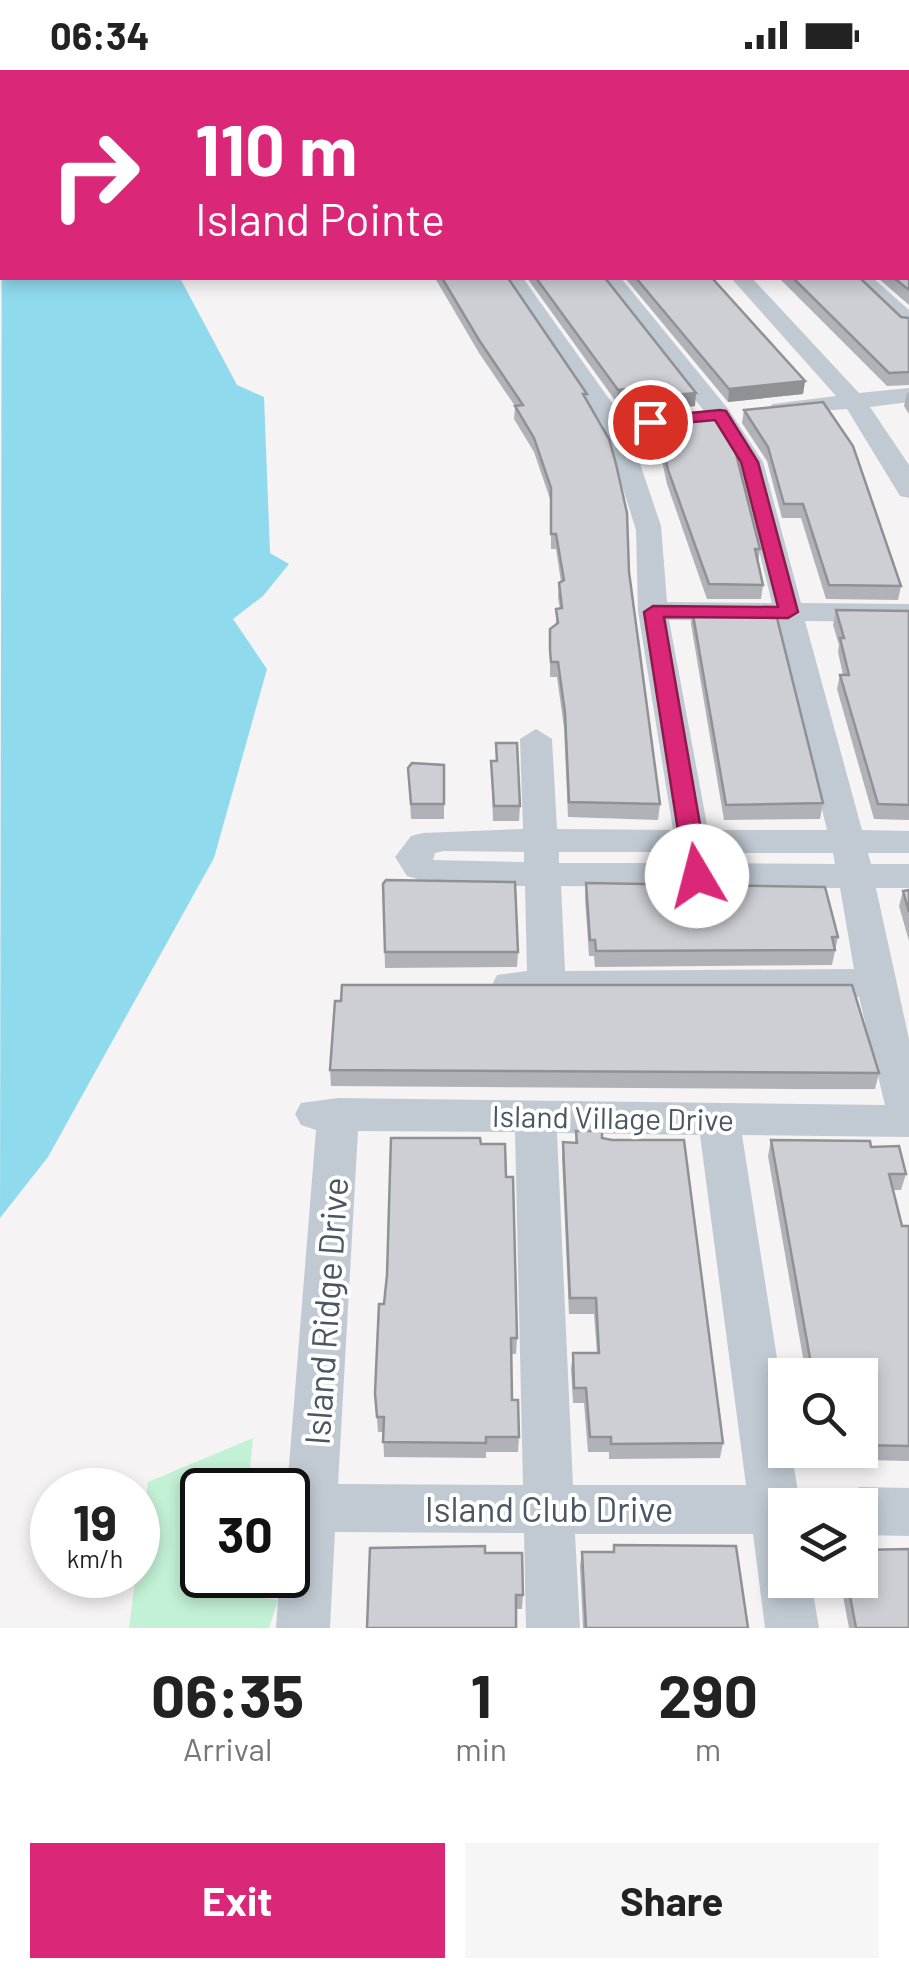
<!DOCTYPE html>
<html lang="en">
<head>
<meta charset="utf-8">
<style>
	:root { --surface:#fff; --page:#f6f6f6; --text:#222; --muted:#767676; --accent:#db2777 }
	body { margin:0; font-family:Barlow,sans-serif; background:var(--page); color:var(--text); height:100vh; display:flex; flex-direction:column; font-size:38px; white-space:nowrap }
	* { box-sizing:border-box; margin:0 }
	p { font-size:32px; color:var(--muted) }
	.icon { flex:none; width:55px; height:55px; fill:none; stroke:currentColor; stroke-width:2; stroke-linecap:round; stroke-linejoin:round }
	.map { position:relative; height:1558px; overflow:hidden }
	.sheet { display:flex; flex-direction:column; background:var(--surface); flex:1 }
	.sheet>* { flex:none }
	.hud { position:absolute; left:0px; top:0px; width:910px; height:210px; box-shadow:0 5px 15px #0003; background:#db2777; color:#fff; overflow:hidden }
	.buttons { position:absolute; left:768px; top:1288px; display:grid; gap:20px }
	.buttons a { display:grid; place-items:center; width:110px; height:110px; border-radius:0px; background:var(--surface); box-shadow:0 5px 15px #0003; font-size:50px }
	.speed { position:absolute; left:30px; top:1398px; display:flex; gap:20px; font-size:50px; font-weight:700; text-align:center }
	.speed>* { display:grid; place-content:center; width:130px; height:130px; border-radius:50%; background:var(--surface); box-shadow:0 5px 15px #0003; line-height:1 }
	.speed small { font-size:25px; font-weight:400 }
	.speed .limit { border:5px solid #111; border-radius:15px; background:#fff; color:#111 }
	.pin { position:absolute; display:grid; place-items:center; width:85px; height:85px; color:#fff; margin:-42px; border:5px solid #fff; border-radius:50%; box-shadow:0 2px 10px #0007 }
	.me { position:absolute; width:110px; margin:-55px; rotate:352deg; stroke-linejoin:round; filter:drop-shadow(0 0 8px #0008) }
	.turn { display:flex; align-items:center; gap:35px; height:210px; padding:0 30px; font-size:45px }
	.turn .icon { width:130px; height:130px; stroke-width:2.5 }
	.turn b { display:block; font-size:70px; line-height:85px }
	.eta { display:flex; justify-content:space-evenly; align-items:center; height:170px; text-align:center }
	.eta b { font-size:60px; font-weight:700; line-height:70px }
	.action { display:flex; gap:20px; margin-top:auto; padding:20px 30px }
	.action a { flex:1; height:115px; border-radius:0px; background:var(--accent); color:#fff; font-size:40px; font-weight:700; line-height:115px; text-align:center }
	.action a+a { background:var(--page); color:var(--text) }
	.status { display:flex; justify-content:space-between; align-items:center; height:70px; padding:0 50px; background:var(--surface); direction:ltr }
	.status svg { height:28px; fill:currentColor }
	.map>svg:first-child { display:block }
	.green { fill:#c3f1d5 }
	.water { fill:#90daee }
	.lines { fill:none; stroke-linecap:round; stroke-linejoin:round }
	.minor { fill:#c1cad2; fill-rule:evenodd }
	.wall { fill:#b0b2b7 }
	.shaded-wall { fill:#909195 }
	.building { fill:#cdcfd5; stroke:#909195; stroke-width:2.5 }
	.route { fill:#db2777; stroke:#8e194d; stroke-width:2.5 }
	.labels { text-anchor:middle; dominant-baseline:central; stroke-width:8; stroke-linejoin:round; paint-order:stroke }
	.street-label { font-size:30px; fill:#4a5661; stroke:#fff }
	.near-street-label { font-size:35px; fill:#4a5661; stroke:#fff }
</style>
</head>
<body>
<div class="status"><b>06:34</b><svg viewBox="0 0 49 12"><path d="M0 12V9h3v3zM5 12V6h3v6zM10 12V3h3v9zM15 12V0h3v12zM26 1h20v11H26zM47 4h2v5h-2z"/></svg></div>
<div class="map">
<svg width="909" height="1558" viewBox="0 0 909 1558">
	<rect width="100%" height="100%" fill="#f5f3f3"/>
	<polygon class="green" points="253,1368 248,1420 202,1420 202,1505 240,1505 239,1525 278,1530 269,1558 129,1558 148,1412"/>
	<polygon class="water" points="2,41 2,208 180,208 237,315 264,327 270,483 289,494 263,526 233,549 267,599 214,788 48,1087 0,1148"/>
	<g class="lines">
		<g class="minor">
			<rect x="908" y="67" width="1" height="11"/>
			<rect x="908" y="159" width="1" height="13"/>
			<path d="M503,208H523L622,347L704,341L599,208H621L729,340L763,392L801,533L909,534V552L805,551L862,760L909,761V783H868L871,794H909V818H876L909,969V1067L742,1065L785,1339V1380H791L798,1421L808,1435H785V1510H811L819,1558H765L753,1464H575L580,1558H526L524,1463L335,1462L330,1558H276L280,1505H288L287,1420L316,1060L301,1055L295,1044L301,1033L338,1028L885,1035L859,927L511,929L497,925L492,915L497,905L527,901L525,816H441L407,806L395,787L411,766L423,763L523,759L520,669L536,659L552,669L557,759L673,760L638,541L636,460L603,355ZM710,349L737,392L772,533L667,532L661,456L629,361L699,354ZM669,550L776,551L827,760H708ZM443,781L524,782V792L433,790L435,783ZM559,782H677L678,793H559ZM712,783H833L835,794L714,793ZM561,816L840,818L854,899L565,901ZM358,1061L515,1062L523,1415L338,1414ZM557,1063L700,1065L746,1415H573Z"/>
			<polygon points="731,208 752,208 859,323 909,318 909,332 870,337 909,395 909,428 900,426 847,339 772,344 769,339 772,334 836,326"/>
			<polygon points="851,208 873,208 909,240 909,259 901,257"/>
			<polygon points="860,1417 909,1418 909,1466 860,1465 860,1435 837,1435 842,1424"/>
		</g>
	</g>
	<g class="wall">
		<polygon points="909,172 909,235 878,208 908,208"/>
		<polygon points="435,208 508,208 587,330 629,502 660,734 658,750 568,747 564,658 557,607 550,607 550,559 556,554 556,539 560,539 558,528 559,513 561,512 556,479 551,479 551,432 534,382 514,349 515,336 479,283"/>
		<polygon points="527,208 605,208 695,336 638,342 627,332 617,333"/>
		<polygon points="625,208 712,208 805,311 803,324 728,332"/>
		<polygon points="779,208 860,208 901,247 909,248 909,315 887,316"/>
		<polygon points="909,322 909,344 904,336 907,323"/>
		<polygon points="744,340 901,516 898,530 826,529 801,448 782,448 767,391 742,353"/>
		<polygon points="651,352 760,479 758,493 763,515 761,529 707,529 667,414 659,378 650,365"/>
		<polygon points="692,539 823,733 820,749 724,750 691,554"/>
		<polygon points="836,540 909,541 909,750 874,749 837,619 840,605 843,605 838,582 839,575 833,555"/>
		<polygon points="496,673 520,736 519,751 493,751 491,691 496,691"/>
		<polygon points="444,695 444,749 411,749 408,698"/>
		<polygon points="586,813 838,867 832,895 595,897 594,886 589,886 585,829"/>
		<polygon points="383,814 518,882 517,897 385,898"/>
		<polygon points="909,820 909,871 899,836 903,821"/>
		<polygon points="330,1000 879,1003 875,1019 796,1019 331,1016"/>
		<polygon points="576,1061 602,1068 723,1373 720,1388 609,1389 609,1382 588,1382 584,1333 573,1333 571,1299 573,1283 597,1283 594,1244 569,1244 562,1088 563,1072 575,1073"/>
		<polygon points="771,1070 871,1077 906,1104 901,1120 893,1120 902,1156 909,1156 909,1391 821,1389 819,1380 860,1380 860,1305 806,1305 768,1086"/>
		<polygon points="481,1074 506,1107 517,1268 516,1284 511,1284 512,1330 519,1367 518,1382 486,1382 486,1388 384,1387 383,1362 378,1362 375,1323 384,1234"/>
		<polygon points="614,1475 748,1558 583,1558 580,1496 582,1482 613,1482"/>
		<polygon points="485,1483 523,1525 522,1539 516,1539"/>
		<polygon points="840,1510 860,1510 909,1558 849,1558"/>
	</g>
	<g class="shaded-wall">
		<polygon points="805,311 803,324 728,332 729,319"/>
		<polygon points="628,319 627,332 617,333 618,320"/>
		<polygon points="696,323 695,336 638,342 639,328"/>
	</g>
	<g class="building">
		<polygon points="513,0 525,0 527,2 504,2"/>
		<polygon points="529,0 909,0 909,27 908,28 908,2 533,2"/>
		<polygon points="908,76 909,78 909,114 908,113"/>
		<polygon points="908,171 909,172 909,220 894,208 908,208"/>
		<polygon points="442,208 508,208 587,324 583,324 609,369 616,394 627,443 629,502 660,734 569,732 565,643 558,592 551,592 550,580 550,559 558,553 556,539 562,538 559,513 564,510 556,464 551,464 551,418 534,368 515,336 523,335 479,270"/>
		<polygon points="536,208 605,208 696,323 639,328 628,319 618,320"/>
		<polygon points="636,208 712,208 805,311 729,319"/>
		<polygon points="793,208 860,208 901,247 909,248 909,302 889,303"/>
		<polygon points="823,332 853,376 901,516 829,515 803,434 784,434 768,377 744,340"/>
		<polygon points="712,343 735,380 760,479 755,479 763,515 709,514 668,400 661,365 651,352"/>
		<polygon points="692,539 769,540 771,548 777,548 823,733 726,735"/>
		<polygon points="836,540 909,541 909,735 878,734 840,605 849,605 840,568 844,568"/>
		<polygon points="496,673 517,673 520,736 494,736 491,691 497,691"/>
		<polygon points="412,693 444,695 444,734 411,734 408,698"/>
		<polygon points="386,810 515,812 518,882 385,882 383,814"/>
		<polygon points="586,813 825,817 838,867 832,867 835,880 596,881 595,870 590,870"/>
		<polygon points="909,820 909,842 903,821"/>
		<polygon points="342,915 852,915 879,1003 330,1000 335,931 341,931"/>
		<polygon points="576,1061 602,1061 602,1068 612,1070 684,1070 723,1373 611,1374 611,1367 590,1367 586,1318 574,1318 573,1283 599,1283 596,1228 570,1228 563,1072 577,1073"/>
		<polygon points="391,1068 480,1068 481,1074 505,1074 506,1107 513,1107 517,1268 511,1268 512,1330 518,1330 519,1367 486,1367 486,1373 383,1372 384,1347 377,1347 375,1323 379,1234 384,1234 387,1205"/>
		<polygon points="771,1070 870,1071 871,1077 899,1076 906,1104 889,1104 902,1156 909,1156 909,1376 860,1375 860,1305 813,1305"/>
		<polygon points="614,1475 736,1476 748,1558 586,1558 582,1482 614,1482"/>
		<polygon points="485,1476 485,1483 522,1483 523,1525 516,1525 516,1558 367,1558 370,1478"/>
		<polygon points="909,1479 909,1558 856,1558 847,1510 860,1510 860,1480"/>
	</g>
	<polygon class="route" points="720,340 726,341 758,392 798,542 788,548 664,547 709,806 697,813 685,806 644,542 653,536 778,537 741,392 715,350 650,356 642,352 650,347"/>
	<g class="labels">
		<g class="street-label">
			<text transform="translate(613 1047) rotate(1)">Island Village Drive</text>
		</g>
		<g class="near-street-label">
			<text transform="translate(325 1241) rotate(-86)">Island Ridge Drive</text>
			<text x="549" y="1438">Island Club Drive</text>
		</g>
	</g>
</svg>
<div class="buttons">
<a><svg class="icon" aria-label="search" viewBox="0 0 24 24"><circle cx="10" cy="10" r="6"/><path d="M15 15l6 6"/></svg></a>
<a><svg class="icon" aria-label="layers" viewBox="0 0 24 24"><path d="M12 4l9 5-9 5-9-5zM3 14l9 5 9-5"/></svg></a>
</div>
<div class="speed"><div>19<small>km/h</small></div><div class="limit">30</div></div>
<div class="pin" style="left:650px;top:352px;background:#d93025"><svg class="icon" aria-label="arrive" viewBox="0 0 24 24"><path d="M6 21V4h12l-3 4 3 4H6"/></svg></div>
<svg class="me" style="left:697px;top:806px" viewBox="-20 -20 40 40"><circle r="19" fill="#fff"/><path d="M0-13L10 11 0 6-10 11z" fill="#db2777"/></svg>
<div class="hud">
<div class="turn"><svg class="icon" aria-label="right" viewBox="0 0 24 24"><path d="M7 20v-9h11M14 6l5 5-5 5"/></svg><div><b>110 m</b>Island Pointe</div></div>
</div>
</div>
<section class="sheet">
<div class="eta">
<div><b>06:35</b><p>Arrival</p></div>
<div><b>1</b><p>min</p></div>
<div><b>290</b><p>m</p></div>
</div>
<div class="action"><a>Exit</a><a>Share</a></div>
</section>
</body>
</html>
